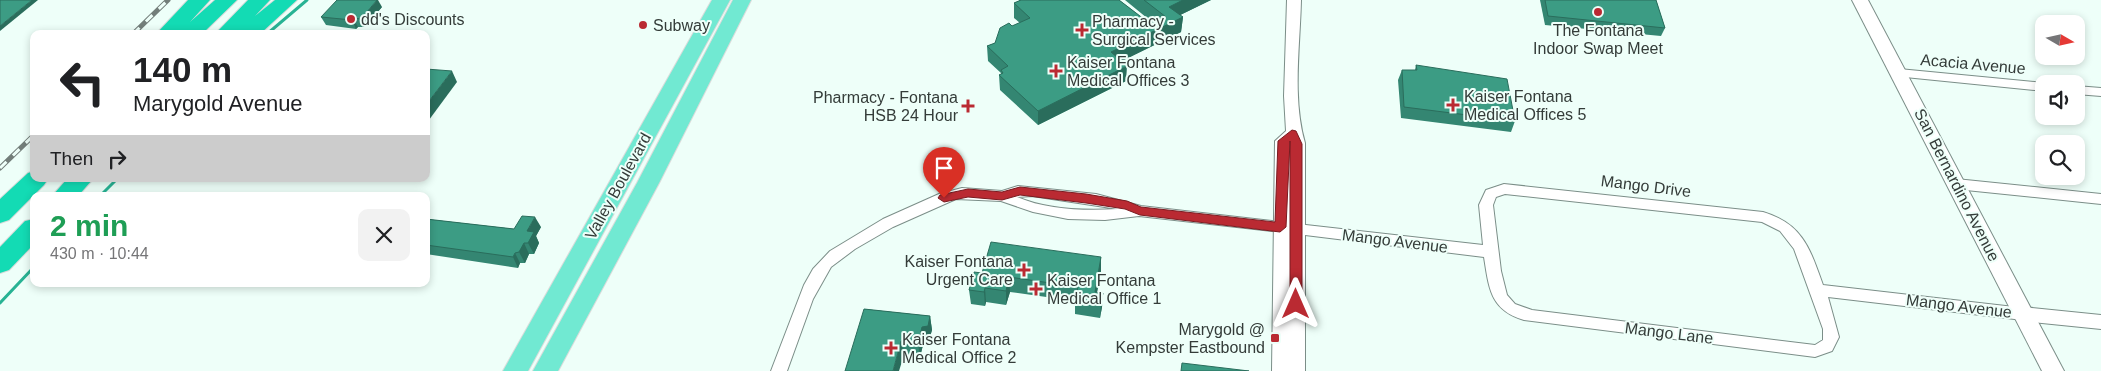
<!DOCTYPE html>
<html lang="en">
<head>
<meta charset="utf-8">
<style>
	:root { --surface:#fff; --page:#f2f2f2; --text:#202124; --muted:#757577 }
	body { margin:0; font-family:Arial,sans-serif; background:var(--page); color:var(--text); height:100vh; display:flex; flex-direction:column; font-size:19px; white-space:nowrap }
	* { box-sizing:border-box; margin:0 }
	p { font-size:16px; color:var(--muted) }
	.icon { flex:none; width:28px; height:28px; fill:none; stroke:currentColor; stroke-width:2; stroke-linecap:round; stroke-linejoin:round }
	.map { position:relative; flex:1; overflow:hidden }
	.sheet { position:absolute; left:30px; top:192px; width:400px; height:95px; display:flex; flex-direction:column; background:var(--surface); border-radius:10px; box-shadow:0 2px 8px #0003 }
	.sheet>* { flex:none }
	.top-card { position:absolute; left:30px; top:30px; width:400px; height:152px; border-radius:10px; box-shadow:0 2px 8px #0003; background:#fff; color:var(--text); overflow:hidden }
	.needle { width:32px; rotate:99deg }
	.fabs { position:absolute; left:2035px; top:15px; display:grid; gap:10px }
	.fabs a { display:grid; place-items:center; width:50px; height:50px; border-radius:10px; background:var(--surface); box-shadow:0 2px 8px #0003; font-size:25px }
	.pin { position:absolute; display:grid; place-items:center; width:42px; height:42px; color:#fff; margin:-51px -21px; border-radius:50% 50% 50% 0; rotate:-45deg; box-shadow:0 0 5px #0007 }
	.pin .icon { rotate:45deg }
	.me { position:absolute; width:55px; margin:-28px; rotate:0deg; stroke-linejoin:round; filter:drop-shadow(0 0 4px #0008) }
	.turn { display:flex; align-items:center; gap:18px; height:105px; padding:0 20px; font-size:22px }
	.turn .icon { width:65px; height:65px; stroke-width:2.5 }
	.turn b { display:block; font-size:35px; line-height:42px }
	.then { display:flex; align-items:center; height:48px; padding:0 20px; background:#0003; gap:10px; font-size:19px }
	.round { display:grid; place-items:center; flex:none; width:52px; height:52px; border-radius:10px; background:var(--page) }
	.head { display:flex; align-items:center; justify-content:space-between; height:85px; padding:0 20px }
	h1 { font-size:30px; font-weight:700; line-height:38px; color:#1e9e55 }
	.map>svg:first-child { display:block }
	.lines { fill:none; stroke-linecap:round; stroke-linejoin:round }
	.stream { stroke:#28b394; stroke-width:3 }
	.minor-casing { stroke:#7b8e88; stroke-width:2 }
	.tertiary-casing { stroke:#7b8e88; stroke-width:2 }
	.secondary-casing { stroke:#7b8e88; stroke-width:2 }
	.primary-casing { stroke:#dadcdb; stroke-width:2 }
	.motorway-casing { stroke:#dadcdb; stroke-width:2 }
	.minor { fill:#fff; fill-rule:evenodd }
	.tertiary { fill:#fff; fill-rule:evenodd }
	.secondary { fill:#fff; fill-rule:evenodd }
	.primary { fill:#71e9d2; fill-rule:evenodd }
	.motorway { fill:#13dbb4; fill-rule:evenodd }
	.rail-casing { stroke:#737e7a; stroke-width:5 }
	.rail { stroke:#eefff9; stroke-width:3; stroke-dasharray:9; stroke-linecap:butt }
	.wall { fill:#348672 }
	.shaded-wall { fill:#2a6d5c }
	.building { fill:#3c9c84; stroke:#2a6d5c }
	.route { fill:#ba2a32; stroke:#791b20 }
	.poi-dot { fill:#ba2a32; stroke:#eefff9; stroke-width:2 }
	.labels { text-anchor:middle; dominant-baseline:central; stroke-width:4; stroke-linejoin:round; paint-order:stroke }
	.poi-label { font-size:16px; fill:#343c39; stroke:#eefff9; text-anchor:start }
	.street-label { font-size:16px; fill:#343c39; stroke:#eefff9 }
</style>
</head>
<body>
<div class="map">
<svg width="2101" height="371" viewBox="0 0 2101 371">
	<rect width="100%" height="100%" fill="#eefff9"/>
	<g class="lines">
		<g class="stream">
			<polyline points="267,34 307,0"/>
			<polyline points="100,196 117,179"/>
			<polyline points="0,303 34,267"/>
		</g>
		<g class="minor-casing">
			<g id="minor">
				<polygon points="1899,69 2044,83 2048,84 2044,84 2044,91 1895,76 1893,73"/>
				<polygon points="2076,86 2101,88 2101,96 2076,94"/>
				<polygon points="1956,179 2101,194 2101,204 1956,189 1949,184"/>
				<path d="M1504,184L1763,212C1803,224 1810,249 1823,285L2023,308L2028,310L2031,314L2028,318L2023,320L1828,297L1839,337L1832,351L1815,357L1524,320C1490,310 1489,288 1484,257L1297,234L1292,233L1290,229L1292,225L1297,224L1483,245L1479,205L1486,190ZM1505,194L1762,222L1780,231L1794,249L1823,329V340L1815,345L1532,310L1515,304L1507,295L1501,271L1493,205L1496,197Z"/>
				<path d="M1018,186L1096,194L1141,206L1280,222L1285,223L1287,227L1285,231L1280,232L1139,216L1105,220L1068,219L1033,212L1001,201L956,199L893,227L855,249L831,267L813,299L787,371H771L804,285L813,269L830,251L883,219L939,194L962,188L1002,191ZM1032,196L1118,209C1085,211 1047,210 1017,197Z"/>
			</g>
		</g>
		<g class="tertiary-casing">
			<g id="tertiary">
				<path d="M1287,0H1301C1300,46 1292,98 1305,143V371H1272L1275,141L1286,131L1284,96Z"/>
				<polygon points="2023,307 2101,315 2101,329 2023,321 2017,319 2014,314 2017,309"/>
			</g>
		</g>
		<g class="secondary-casing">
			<polygon id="secondary" points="1852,0 1868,0 2064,371 2042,371"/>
		</g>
		<g class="primary-casing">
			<g id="primary">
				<polygon points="712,0 730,0 528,371 503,371"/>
				<polygon points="733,0 751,0 659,183 558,371 533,371 637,183"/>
			</g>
		</g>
		<g class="motorway-casing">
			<g id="motorway">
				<polygon points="188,0 210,0 190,22 215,0 237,0 202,34 156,34"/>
				<polygon points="248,0 270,0 255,16 275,0 297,0 260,34 215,34"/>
				<polygon points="34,171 34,179 48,179 44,185 9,220 0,223 0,199 28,173"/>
				<polygon points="67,179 93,179 78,196 52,196"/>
				<polygon points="34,219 34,244 9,270 0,273 0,247 25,221"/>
			</g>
		</g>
		<use href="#minor" class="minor"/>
		<use href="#tertiary" class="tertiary"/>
		<use href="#secondary" class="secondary"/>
		<use href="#primary" class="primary"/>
		<use href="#motorway" class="motorway"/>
		<g class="rail-casing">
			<g id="rail">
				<polyline points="133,34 168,0"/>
				<polyline points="0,168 34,135"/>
			</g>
		</g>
		<use href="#rail" class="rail"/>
	</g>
	<g class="wall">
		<polygon points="1019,0 1119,0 1157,29 1158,27 1125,0 1211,0 1180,15 1183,17 1181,32 1121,61 1126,81 1038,125 1000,90 999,75 1001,74 1001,73 988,61 987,46 995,43 1012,26 1020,23 1014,18 1014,3 1019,1"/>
		<polygon points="1540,0 1656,0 1665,28 1661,36 1545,25"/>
		<polygon points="382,7 365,27 358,27 356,29 326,25 321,17"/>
		<polygon points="1416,65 1515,121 1511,132 1401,118 1398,80 1402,70 1415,70"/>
		<polygon points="426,219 514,229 541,227 536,236 539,243 534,254 529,254 525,263 520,263 518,268 426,254"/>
		<polygon points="1101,257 1101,271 1097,292 1103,293 1102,307 1100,318 1075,314 1075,301 1010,292 1006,305 986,302 985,306 971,304 969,290 982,273"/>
		<polygon points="864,309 930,316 932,330 929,340 924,341 920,357 904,355"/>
	</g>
	<g class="shaded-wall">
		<polygon points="32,0 38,0 0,31 0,26"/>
		<polygon points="377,0 378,0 382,7 365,27 361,19"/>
		<polygon points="1183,0 1211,0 1168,21 1169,7"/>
		<polygon points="1183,17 1181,32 1110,67 1111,52"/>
		<polygon points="353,18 358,27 356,29 352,20"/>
		<polygon points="1127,66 1126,81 1038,125 1038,111"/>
		<polygon points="452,71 457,82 426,124 426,105"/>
		<polygon points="535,217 541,227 536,236 539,243 534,254 528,243 527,231"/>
		<polygon points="524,243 529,254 525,263 519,252"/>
		<polygon points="515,253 520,263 518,268 513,257"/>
		<polygon points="1101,257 1101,271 1095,303 1095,292"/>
		<polygon points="1009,277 1010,292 1006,305 1006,291"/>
		<polygon points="985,288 986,302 985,306 984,292"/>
		<polygon points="1103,293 1102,307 1100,318 1101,303"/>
		<polygon points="930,316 932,330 929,340 924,341 920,357 918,343 922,327"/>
		<polygon points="901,341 904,355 899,371 893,371"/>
	</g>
	<g class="building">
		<polygon points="0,0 32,0 0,26"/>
		<polygon points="337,0 377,0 361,19 353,18 352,20 321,17"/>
		<polygon points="1021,0 1119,0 1157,29 1166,17 1144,0 1183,0 1169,7 1183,17 1111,52 1127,66 1038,111 999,75 1003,73 1001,70 1008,66 987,46 995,43 1000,28 1009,23 1012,26 1030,18 1014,3"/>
		<polygon points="1545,0 1656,0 1665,28 1548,16"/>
		<polygon points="1416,65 1507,79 1515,121 1404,107 1402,70 1417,70"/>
		<polygon points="426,69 452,71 426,105"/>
		<polygon points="522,216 535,217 527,231 534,232 528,243 524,243 519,252 515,253 513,257 426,245 426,219 514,229"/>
		<polygon points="991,242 1101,257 1095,292 1103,293 1101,303 1075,300 1078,287 1009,277 1006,291 985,288 984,292 969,290 974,272 982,273"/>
		<polygon points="864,309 930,316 928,326 922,327 918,343 901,341 893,371 845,371"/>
		<polygon points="1182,363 1249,371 1181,371"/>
	</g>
	<polygon class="route" points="1292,130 1296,131 1302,144 1302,304 1296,309 1290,304 1290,141 1286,227 1280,232 1140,215 1125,209 1086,203 1020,195 1002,200 968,197 944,202 938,198 940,195 968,189 1002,192 1020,187 1086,194 1127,201 1141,207 1275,222 1278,141"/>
	<g class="poi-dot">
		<circle cx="1598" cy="12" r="5"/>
		<circle cx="351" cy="19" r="5"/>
		<circle cx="643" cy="25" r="5"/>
		<path d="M1079.5 22.5h5v5h5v5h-5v5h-5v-5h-5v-5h5z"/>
		<path d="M1053.5 63.5h5v5h5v5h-5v5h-5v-5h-5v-5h5z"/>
		<path d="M1450.5 97.5h5v5h5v5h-5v5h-5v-5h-5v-5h5z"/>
		<path d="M965.5 98.5h5v5h5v5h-5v5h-5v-5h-5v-5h5z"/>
		<path d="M1021.5 262.5h5v5h5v5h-5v5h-5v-5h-5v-5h5z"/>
		<path d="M1033.5 281.5h5v5h5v5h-5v5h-5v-5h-5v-5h5z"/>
		<rect x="1270" y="333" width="10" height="10" rx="2.5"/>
		<path d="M888.5 340.5h5v5h5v5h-5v5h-5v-5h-5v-5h5z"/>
	</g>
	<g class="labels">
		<g class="poi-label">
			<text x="361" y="19">dd's Discounts</text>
			<text x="1092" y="21">Pharmacy -<tspan x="1092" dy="18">Surgical Services</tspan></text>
			<text x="653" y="25">Subway</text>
			<text x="1598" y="30" text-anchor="middle">The Fontana<tspan x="1598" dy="18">Indoor Swap Meet</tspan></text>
			<text x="1067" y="62">Kaiser Fontana<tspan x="1067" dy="18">Medical Offices 3</tspan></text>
			<text x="1464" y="96">Kaiser Fontana<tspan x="1464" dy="18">Medical Offices 5</tspan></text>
			<text x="958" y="97" text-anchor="end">Pharmacy - Fontana<tspan x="958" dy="18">HSB 24 Hour</tspan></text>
			<text x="1013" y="261" text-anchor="end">Kaiser Fontana<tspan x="1013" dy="18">Urgent Care</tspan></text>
			<text x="1047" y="280">Kaiser Fontana<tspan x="1047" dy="18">Medical Office 1</tspan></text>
			<text x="1265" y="329" text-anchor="end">Marygold @<tspan x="1265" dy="18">Kempster Eastbound</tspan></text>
			<text x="902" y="339">Kaiser Fontana<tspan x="902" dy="18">Medical Office 2</tspan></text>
		</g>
		<g class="street-label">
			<text transform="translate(1973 64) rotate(5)">Acacia Avenue</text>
			<text transform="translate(1957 185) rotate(63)">San Bernardino Avenue</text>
			<text transform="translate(618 186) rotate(-61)">Valley Boulevard</text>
			<text transform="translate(1646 186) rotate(7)">Mango Drive</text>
			<text transform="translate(1395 241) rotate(7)">Mango Avenue</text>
			<text transform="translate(1959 306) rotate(7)">Mango Avenue</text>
			<text transform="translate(1669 333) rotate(7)">Mango Lane</text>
		</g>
	</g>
</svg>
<div class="fabs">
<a><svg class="needle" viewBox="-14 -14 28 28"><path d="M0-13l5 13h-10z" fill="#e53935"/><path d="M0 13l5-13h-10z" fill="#757577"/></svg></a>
<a><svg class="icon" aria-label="sound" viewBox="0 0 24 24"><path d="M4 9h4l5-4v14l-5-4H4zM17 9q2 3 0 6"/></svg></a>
<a><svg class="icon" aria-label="search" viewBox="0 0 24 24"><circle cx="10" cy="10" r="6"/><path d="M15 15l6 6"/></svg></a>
</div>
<div class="pin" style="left:944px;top:198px;background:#d93025"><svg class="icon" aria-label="arrive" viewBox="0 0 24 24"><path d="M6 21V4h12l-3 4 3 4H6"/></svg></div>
<svg class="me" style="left:1296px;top:304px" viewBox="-20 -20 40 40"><path d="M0-17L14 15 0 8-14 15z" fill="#ba2a32" stroke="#fff" stroke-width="4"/></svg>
<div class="top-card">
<div class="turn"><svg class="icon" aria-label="left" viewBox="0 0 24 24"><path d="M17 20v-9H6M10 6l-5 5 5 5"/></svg><div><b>140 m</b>Marygold Avenue</div></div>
<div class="then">Then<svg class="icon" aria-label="right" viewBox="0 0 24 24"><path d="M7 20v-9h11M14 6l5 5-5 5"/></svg></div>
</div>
<section class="sheet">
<div class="head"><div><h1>2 min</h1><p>430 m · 10:44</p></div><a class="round"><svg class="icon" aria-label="close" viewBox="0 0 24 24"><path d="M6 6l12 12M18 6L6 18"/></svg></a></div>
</section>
</div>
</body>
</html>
